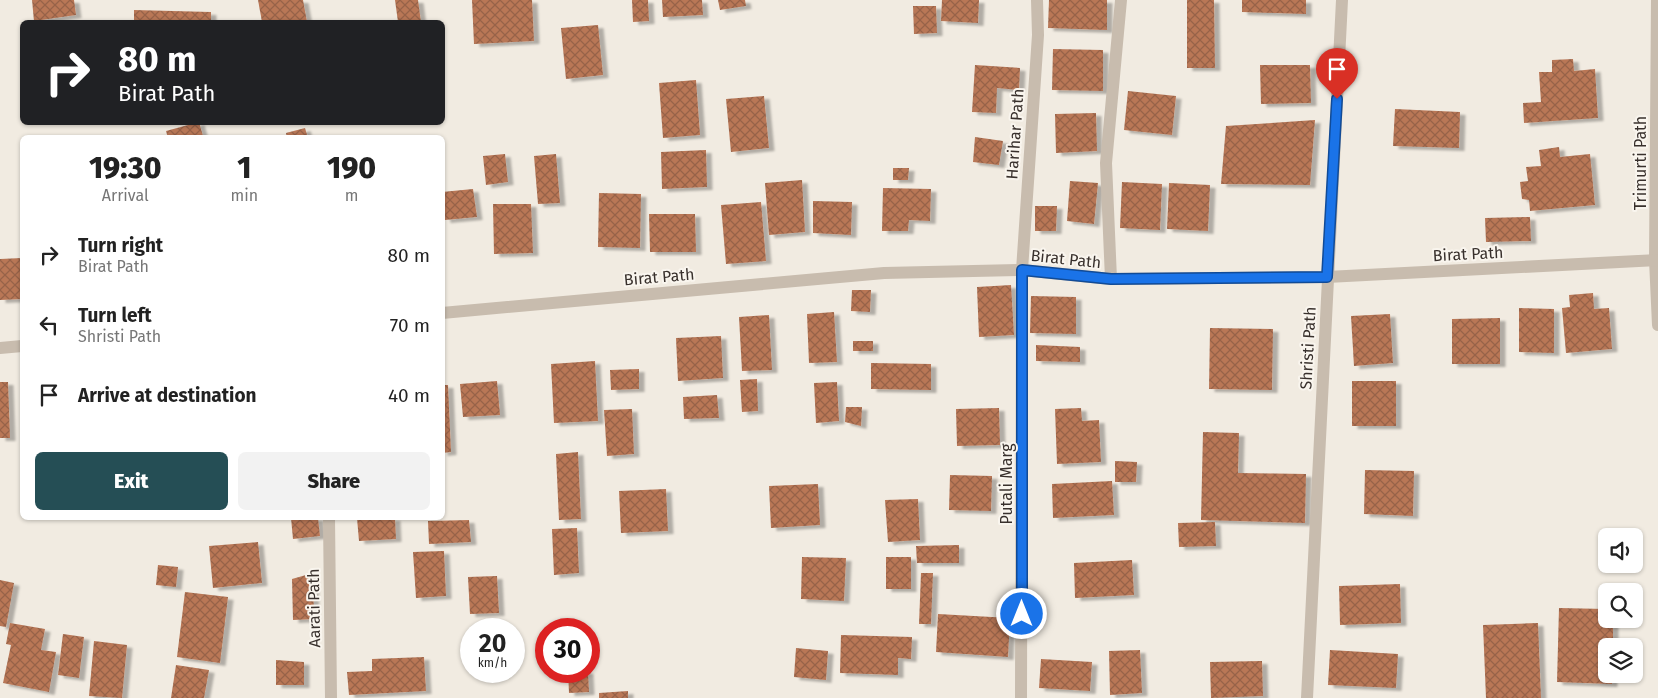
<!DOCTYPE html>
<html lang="en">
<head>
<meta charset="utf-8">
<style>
	:root { --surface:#fff; --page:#f2f2f2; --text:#222; --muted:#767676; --accent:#254e55 }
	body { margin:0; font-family:"Fira Sans",sans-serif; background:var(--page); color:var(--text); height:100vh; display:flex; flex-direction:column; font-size:19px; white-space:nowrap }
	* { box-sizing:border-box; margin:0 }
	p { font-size:16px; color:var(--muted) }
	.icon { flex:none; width:28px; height:28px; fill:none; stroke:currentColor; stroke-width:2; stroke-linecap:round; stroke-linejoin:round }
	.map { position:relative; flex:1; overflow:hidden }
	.side { position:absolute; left:20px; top:135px; width:425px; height:385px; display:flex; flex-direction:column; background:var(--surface); border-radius:8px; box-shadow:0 1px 4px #0004 }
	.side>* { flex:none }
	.hud { position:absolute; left:20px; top:20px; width:425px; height:105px; border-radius:8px; box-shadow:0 1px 4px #0004; background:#202124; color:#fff; overflow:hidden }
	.fabs { position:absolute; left:1598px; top:528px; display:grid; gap:10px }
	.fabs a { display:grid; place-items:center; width:45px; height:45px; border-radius:8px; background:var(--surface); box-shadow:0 1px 4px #0004; font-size:25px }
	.speed { position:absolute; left:460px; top:618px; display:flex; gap:10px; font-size:25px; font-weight:700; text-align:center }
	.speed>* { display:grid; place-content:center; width:65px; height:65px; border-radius:50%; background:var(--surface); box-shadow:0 1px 4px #0004; line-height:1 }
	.speed small { font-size:12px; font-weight:400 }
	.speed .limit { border:8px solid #d22; background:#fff; color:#111 }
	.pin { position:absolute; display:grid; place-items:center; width:42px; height:42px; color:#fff; margin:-51px -21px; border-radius:50% 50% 50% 0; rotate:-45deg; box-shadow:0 0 5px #0007 }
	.pin .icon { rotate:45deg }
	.me { position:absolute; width:55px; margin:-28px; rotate:0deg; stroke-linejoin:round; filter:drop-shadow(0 0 4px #0008) }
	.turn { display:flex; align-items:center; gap:18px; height:105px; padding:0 15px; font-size:22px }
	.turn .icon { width:65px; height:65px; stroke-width:2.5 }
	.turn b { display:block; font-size:35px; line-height:42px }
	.eta { display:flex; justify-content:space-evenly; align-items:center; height:85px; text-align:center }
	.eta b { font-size:30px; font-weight:800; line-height:35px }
	.action { display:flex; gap:10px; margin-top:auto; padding:10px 15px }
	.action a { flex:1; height:58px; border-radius:8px; background:var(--accent); color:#fff; font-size:20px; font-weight:800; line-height:58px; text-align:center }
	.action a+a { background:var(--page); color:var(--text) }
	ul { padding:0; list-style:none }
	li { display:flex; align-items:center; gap:15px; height:70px; padding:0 15px }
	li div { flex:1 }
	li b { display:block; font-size:19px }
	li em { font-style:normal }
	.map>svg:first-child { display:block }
	.building { fill:url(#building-cross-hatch); filter:url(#shadow) }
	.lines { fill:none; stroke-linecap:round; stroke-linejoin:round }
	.street { stroke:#c8bcae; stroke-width:12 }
	.route-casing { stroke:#114b97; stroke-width:12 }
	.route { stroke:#1a73e8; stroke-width:9 }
	.labels { text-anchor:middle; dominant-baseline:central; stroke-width:4; stroke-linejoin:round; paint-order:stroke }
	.street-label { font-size:16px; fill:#38302c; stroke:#f9f5ee }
</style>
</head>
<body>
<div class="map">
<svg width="1658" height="698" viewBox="0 0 1658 698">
	<defs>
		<pattern id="building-cross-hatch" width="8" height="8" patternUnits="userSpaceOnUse" patternTransform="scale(1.25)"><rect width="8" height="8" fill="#b97757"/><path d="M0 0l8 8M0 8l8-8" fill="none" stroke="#976248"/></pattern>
		<filter id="shadow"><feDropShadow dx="5.5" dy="3" stdDeviation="1" flood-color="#0004"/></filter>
	</defs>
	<rect width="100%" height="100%" fill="#f1ebe1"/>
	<g class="building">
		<polygon points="32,0 74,0 76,15 34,21"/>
		<polygon points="258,0 303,0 307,22 262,22"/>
		<polygon points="395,0 418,0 421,22 398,22"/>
		<polygon points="472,0 532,0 534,41 474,44"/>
		<polygon points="632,0 648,0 649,21 633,22"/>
		<polygon points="662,0 702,0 703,15 663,17"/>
		<polygon points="718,0 745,0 746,6 720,10"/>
		<polygon points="942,0 979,0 978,23 941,21"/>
		<polygon points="1049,0 1107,0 1107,30 1048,28"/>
		<polygon points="1187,0 1214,0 1215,68 1187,68"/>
		<polygon points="1242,0 1306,0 1306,14 1242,12"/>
		<polygon points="913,6 936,6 937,33 914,34"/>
		<polygon points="134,10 211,12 211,22 134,22"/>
		<polygon points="598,25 603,75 566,79 561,28"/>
		<polygon points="1053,49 1103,50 1103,91 1052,90"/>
		<polygon points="1573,59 1574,71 1595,69 1598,118 1524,123 1523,103 1541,102 1539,72 1552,72 1552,60"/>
		<polygon points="975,65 1020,68 1019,90 997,88 996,113 972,112"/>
		<polygon points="1260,65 1310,65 1311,103 1261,104"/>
		<polygon points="696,80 700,135 663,138 659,83"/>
		<polygon points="1128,91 1176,96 1172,135 1124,130"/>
		<polygon points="764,96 769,148 731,152 726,99"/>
		<polygon points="1395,109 1460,112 1459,148 1393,146"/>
		<polygon points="1096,113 1097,151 1056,153 1055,114"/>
		<polygon points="1315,120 1310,185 1221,184 1226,126"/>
		<polygon points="199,122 203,136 197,138 168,138 166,131"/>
		<polygon points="305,128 308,138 287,138 286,133"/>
		<polygon points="975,137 1003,141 999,165 973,162"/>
		<polygon points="1559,147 1560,157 1590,154 1595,205 1530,211 1529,200 1522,199 1520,182 1528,181 1526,167 1541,166 1539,150"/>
		<polygon points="706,150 707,187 662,189 661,152"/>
		<polygon points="505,154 508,182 486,185 483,156"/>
		<polygon points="556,154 560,203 538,204 534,156"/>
		<polygon points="893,168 909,168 908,180 893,180"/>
		<polygon points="802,180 805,232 769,235 765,183"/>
		<polygon points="1070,181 1098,183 1094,224 1067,221"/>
		<polygon points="1122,182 1162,184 1160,230 1120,228"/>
		<polygon points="1169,183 1210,185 1208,231 1167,229"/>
		<polygon points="883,188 931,189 930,221 909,220 908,231 882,231"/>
		<polygon points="473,189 477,217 445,220 442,192"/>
		<polygon points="599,193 641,194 640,248 598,247"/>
		<polygon points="813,201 852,202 851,235 813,233"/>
		<polygon points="761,202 766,261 726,264 721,205"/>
		<polygon points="493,204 531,204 533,253 494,254"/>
		<polygon points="1035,206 1057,206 1056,231 1035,231"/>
		<polygon points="649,214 695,214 696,252 650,252"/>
		<polygon points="1530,217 1531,241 1486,242 1485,218"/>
		<polygon points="22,258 22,299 0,300 0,259"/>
		<polygon points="1011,285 1014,335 979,337 977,287"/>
		<polygon points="852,290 871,290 870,312 851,311"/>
		<polygon points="1593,293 1594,309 1609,308 1612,349 1566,353 1562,308 1570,307 1569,295"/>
		<polygon points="1031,296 1076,297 1076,334 1030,333"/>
		<polygon points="1519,308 1554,309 1554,353 1519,352"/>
		<polygon points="834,312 837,362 809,363 807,314"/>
		<polygon points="1390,314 1393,363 1354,366 1351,316"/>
		<polygon points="769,315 772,370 742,371 739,317"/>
		<polygon points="1500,318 1500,364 1452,364 1452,319"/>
		<polygon points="1210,328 1273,329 1272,390 1209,389"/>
		<polygon points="721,336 723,378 678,381 676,338"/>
		<rect x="853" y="341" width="20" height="10"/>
		<polygon points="1036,345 1080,347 1080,362 1036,361"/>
		<polygon points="595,361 598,421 554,423 551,364"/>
		<polygon points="871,363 931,364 931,390 871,389"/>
		<polygon points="639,369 639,389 611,390 610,370"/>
		<polygon points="757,379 758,411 742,412 740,380"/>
		<polygon points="497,381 500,415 463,417 460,384"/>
		<rect x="1352" y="381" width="44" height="45"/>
		<polygon points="0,382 8,382 10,438 0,438"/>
		<polygon points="837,382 839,421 816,423 814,383"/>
		<polygon points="442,385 448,385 451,452 442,453"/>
		<polygon points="717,395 719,418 684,419 683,397"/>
		<polygon points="846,407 862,407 861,426 845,422"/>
		<polygon points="999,408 1000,445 957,446 956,409"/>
		<polygon points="1081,408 1082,421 1099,420 1101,462 1057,464 1055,409"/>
		<polygon points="632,409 634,454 607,456 604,410"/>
		<polygon points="1203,432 1239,433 1238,473 1306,474 1305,523 1201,520"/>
		<polygon points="578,452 581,519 559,520 556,454"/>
		<polygon points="1115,461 1137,462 1136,482 1115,482"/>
		<polygon points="1365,470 1414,471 1413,516 1364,514"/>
		<polygon points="950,475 992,476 991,511 949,510"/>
		<polygon points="1112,481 1114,515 1053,518 1052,484"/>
		<polygon points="818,484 820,525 771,528 769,486"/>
		<polygon points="666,489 668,531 621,533 619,491"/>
		<polygon points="918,499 920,540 888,542 885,500"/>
		<polygon points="291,518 318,518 320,536 293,539"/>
		<polygon points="357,518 395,518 396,539 359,541"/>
		<polygon points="469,520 471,542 429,544 428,521"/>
		<polygon points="1215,522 1216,546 1179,547 1178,523"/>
		<polygon points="577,528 579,573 554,575 552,529"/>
		<polygon points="258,542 262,583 213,588 209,546"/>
		<polygon points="959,545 959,563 917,563 916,546"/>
		<polygon points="444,551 446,596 416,598 413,552"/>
		<polygon points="802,557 846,558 844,601 801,599"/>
		<rect x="886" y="557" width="25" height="32"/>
		<polygon points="1132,560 1134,595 1075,598 1074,563"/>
		<polygon points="158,565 178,567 176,587 156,585"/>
		<polygon points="313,573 314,619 293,620 292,579"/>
		<polygon points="921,573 933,573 931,624 919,624"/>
		<polygon points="497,576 499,613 470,614 468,577"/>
		<polygon points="0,580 14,583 6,627 0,626"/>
		<polygon points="1400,584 1401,623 1340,625 1339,586"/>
		<polygon points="185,592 228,597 220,663 177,657"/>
		<polygon points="1559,608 1606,609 1606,619 1613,619 1613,646 1606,646 1606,674 1612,674 1612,684 1557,682"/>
		<polygon points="938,614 1010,618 1008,657 936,652"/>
		<polygon points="10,623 45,629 41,650 56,652 49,692 3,683 11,645 6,644"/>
		<polygon points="1538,623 1541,698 1486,698 1483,625"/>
		<polygon points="63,634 84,637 79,678 58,675"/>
		<polygon points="841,635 912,637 911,659 898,658 898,675 840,673"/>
		<polygon points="94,641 127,645 122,698 89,696"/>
		<polygon points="796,648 828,651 826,680 794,677"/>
		<polygon points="1140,650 1142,693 1110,695 1109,651"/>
		<polygon points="1330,650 1398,654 1396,688 1328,685"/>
		<polygon points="424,657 426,691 349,695 347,672 372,671 372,659"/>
		<polygon points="1041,659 1092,662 1090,691 1039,688"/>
		<polygon points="276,660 304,662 304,685 276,685"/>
		<polygon points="1262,661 1263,696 1211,698 1210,662"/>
		<polygon points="176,665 209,670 204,698 171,698"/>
		<polygon points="568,671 588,671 589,692 569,693"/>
		<polygon points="628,691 628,698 599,698 599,693"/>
	</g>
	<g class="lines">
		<g class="street">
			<polyline points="1657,0 1655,260 1658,325"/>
			<polyline points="1111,279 1106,163 1121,0"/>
			<polyline points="442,313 884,273 1022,270 1111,279 1327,277 1658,260"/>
			<polyline points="0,348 22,346"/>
			<polyline points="329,518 331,698"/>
			<polyline points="1021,698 1022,270 1038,35 1037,0"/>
			<polyline points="1307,698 1342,0"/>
		</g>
	</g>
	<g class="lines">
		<g class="route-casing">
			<polyline id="route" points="1022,614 1022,270 1111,279 1327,277 1337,99"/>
		</g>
		<use href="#route" class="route"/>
	</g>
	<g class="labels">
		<g class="street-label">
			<text transform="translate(1015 134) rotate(-86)">Harihar Path</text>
			<text transform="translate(1640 163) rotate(-90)">Trimurti Path</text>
			<text transform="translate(1468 254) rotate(-3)">Birat Path</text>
			<text transform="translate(1066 259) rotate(6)">Birat Path</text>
			<text transform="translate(659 277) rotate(-5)">Birat Path</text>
			<text transform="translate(1308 348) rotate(-87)">Shristi Path</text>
			<text transform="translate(1006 484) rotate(-90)">Putali Marg</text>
			<text transform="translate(314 608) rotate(-91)">Aarati Path</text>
		</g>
	</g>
</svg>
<div class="fabs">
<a><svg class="icon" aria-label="sound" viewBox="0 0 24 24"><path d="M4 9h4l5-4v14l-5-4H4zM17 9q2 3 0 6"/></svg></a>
<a><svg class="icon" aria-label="search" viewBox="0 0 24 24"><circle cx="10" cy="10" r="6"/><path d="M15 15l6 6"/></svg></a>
<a><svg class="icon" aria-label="layers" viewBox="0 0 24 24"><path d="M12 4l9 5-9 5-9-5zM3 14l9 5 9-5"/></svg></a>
</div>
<div class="speed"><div>20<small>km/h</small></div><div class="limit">30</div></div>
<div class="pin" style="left:1337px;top:99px;background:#d93025"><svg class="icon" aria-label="arrive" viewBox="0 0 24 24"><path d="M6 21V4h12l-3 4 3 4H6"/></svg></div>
<svg class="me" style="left:1022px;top:614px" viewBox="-20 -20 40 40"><circle r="17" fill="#1a73e8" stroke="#fff" stroke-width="3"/><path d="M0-11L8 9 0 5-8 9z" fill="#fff"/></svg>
<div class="hud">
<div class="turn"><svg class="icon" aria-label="right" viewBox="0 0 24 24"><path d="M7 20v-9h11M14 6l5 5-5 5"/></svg><div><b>80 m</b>Birat Path</div></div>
</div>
<section class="side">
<div class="eta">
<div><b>19:30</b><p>Arrival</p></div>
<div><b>1</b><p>min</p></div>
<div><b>190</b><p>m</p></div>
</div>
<ul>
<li><svg class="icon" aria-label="right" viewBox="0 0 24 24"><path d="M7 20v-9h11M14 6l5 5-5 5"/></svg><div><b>Turn right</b><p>Birat Path</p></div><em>80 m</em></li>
<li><svg class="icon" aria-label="left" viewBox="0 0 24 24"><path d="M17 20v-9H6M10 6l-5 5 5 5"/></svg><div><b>Turn left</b><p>Shristi Path</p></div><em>70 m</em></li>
<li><svg class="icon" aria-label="arrive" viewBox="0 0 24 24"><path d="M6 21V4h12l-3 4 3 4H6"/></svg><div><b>Arrive at destination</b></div><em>40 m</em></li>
</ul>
<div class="action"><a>Exit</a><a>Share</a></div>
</section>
</div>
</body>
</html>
